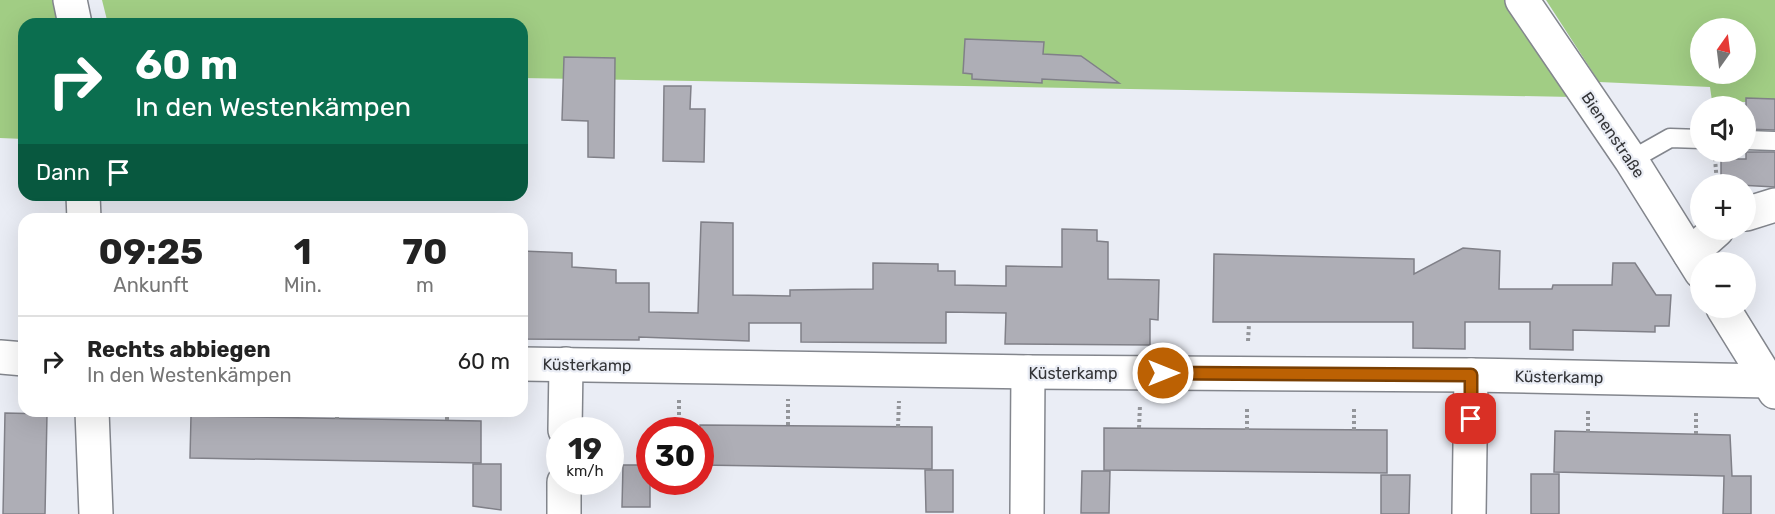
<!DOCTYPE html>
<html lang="de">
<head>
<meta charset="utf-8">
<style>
	:root { --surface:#fff; --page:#f2f2f2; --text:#222; --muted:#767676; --line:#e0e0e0 }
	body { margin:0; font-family:Rubik,sans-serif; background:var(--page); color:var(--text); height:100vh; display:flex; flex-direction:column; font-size:22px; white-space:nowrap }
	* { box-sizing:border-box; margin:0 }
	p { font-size:20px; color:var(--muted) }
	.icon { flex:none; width:33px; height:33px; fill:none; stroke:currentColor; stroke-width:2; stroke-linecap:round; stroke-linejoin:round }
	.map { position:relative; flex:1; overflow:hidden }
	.panel { position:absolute; left:18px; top:213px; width:510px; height:204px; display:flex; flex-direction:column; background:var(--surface); border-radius:18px; box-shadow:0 6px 24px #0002 }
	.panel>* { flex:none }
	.banner { position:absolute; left:18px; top:18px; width:510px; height:183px; border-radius:18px; box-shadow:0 6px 24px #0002; background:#0b6e4f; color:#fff; overflow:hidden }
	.needle { width:39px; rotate:14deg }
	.controls { position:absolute; left:1690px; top:18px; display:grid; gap:12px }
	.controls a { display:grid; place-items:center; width:66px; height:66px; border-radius:50%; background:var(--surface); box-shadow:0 6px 24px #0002; font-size:30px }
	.speed { position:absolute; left:546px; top:417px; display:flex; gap:12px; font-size:30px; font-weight:700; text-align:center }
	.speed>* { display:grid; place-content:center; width:78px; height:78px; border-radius:50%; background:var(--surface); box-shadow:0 6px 24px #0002; line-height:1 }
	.speed small { font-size:15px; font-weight:400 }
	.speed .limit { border:9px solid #d22; background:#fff; color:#111 }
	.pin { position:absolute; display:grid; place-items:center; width:51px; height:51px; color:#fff; margin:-26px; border-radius:12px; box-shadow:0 3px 9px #0006 }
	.me { position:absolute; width:66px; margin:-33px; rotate:90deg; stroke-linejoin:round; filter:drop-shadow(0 0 4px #0008) }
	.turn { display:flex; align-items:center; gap:21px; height:126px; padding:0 18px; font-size:27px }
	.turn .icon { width:78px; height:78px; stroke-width:2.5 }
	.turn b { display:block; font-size:42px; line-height:51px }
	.then { display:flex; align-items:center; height:57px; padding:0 18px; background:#0003; gap:12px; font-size:22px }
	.eta { display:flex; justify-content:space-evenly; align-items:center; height:102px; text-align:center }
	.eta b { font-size:36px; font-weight:700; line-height:42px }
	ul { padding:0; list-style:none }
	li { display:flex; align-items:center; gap:18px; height:90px; padding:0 18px; border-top:2px solid var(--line) }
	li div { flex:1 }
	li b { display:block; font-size:22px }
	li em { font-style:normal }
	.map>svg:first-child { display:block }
	.green { fill:#a1cd84; fill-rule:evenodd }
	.building { fill:#aeaeb6; stroke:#808088; stroke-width:1.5 }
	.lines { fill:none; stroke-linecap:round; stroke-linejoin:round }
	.lane-casing { stroke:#83868d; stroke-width:21 }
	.street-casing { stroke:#83868d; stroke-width:36 }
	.path { stroke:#93959a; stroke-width:4; stroke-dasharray:3 3; stroke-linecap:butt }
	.lane { stroke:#fff; stroke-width:18 }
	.street { stroke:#fff; stroke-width:33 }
	.route-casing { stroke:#7a3f02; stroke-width:15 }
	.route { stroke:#bc6103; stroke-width:10 }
	.labels { text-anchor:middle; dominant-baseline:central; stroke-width:4.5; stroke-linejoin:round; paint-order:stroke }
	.street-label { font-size:16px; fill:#333437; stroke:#eaedf5 }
</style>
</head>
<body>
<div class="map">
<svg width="1775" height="514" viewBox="0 0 1775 514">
	<rect width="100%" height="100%" fill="#eaedf5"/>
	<g class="green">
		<polygon points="0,0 54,0 58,24 24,24 24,139 0,138"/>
		<polygon points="102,0 1508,0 1573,97 522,78 522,24 108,24"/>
		<path d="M1546,0H1775V103L1712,101L1710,87L1599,82ZM1701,28H1746V74H1701Z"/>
	</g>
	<g class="building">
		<polygon points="965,39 1044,42 1043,54 1081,56 1119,83 1042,79 1042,83 972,79 972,74 963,73"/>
		<polygon points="564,57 615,58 614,158 588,157 588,121 562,120"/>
		<polygon points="664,86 691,86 690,109 705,109 704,162 663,161"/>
		<polygon points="1746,98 1775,99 1775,130 1746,129"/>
		<polygon points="1746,152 1775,152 1775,187 1721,184 1721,159 1746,159"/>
		<polygon points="701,222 733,223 733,295 790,296 790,290 873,289 873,263 938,264 938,271 955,271 955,285 1006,286 1006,266 1062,267 1062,229 1097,230 1097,241 1108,242 1108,279 1159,280 1158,320 1150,319 1150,345 1005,344 1006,313 946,312 946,343 801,342 801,323 749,323 749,341 639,337 639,340 522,339 522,251 572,253 572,267 616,270 616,283 649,283 649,312 698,313"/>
		<polygon points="1463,248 1500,251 1499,289 1552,289 1553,285 1612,285 1613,263 1635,263 1656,295 1671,295 1669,326 1655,326 1655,332 1573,330 1573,350 1530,349 1530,322 1465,322 1465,349 1413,348 1413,322 1213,322 1214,254 1414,259 1414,274"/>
		<polygon points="5,413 47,414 45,514 3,514"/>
		<polygon points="191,416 481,421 481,463 190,458"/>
		<polygon points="700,425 932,427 932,469 700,465"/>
		<polygon points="1104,428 1387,430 1387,473 1104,470"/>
		<polygon points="1555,431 1730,435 1732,476 1751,476 1751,514 1723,514 1724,476 1554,472"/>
		<polygon points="473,464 501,464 501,510 473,506"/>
		<polygon points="623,465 650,465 650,507 622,507"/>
		<polygon points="925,470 953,470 953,512 926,512"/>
		<polygon points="1082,471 1110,471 1109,513 1081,513"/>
		<rect x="1531" y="474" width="28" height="40"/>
		<polygon points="1381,475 1410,475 1409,514 1381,514"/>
	</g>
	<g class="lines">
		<g class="lane-casing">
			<g id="lane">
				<polyline points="1746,140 1775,141"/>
				<polyline points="1631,160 1670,138 1701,139"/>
			</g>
		</g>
		<g class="street-casing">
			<g id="street">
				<polyline points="70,0 75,24"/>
				<polyline points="1522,0 1631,160 1701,272"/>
				<polyline points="83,195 84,219"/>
				<polyline points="1746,214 1775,205"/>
				<polyline points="1690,254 1717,230"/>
				<polyline points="1723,308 1775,392"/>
				<polyline points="0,357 24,359"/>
				<polyline points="522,364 1028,372 1471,375 1768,381"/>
				<polyline points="92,411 96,514"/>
				<polyline points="565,430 566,364"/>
				<polyline points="564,514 564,482"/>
				<polyline points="1027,514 1028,372"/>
				<polyline points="1469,514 1471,375"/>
			</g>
		</g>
		<g class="path">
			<polyline points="1715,158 1717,184"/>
			<polyline points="1248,341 1249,324"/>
			<polyline points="679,400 679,423"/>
			<polyline points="337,411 337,419"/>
			<polyline points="447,411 447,421"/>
			<polyline points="224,417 224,411"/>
			<polyline points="788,425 788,399"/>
			<polyline points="898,427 899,401"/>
			<polyline points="1139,428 1140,405"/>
			<polyline points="1247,430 1247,407"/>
			<polyline points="1354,430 1354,407"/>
			<polyline points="1588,432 1588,409"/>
			<polyline points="1696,434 1696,411"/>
		</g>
		<use href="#lane" class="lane"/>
		<use href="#street" class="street"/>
	</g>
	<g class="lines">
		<g class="route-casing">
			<polyline id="route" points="1163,373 1471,375 1471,419"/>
		</g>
		<use href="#route" class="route"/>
	</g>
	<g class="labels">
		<g class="street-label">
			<text transform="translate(1613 135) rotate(56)">Bienenstraße</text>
			<text transform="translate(587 365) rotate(1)">Küsterkamp</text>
			<text x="1073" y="373">Küsterkamp</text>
			<text transform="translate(1559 377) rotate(1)">Küsterkamp</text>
		</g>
	</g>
</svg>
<div class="controls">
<a><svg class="needle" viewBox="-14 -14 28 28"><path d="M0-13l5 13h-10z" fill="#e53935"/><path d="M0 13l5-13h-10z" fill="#767676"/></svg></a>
<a><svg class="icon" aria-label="sound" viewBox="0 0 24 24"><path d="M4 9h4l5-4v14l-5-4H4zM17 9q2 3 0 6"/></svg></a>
<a>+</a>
<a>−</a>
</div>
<div class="speed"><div>19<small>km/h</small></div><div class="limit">30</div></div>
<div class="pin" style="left:1471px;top:419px;background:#d93025"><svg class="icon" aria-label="arrive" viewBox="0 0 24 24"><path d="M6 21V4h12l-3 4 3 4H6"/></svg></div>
<svg class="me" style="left:1163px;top:373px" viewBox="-20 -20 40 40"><circle r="17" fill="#bc6103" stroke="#fff" stroke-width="3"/><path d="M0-11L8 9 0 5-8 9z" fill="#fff"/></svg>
<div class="banner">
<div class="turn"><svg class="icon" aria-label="right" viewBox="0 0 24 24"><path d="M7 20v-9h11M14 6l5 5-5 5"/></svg><div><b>60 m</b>In den Westenkämpen</div></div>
<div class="then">Dann<svg class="icon" aria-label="arrive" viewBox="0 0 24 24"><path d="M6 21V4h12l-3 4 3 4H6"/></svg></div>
</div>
<section class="panel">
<div class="eta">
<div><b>09:25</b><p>Ankunft</p></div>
<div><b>1</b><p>Min.</p></div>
<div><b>70</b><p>m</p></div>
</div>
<ul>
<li><svg class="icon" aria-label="right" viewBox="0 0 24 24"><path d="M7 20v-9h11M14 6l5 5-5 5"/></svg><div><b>Rechts abbiegen</b><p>In den Westenkämpen</p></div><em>60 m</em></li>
</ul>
</section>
</div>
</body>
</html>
